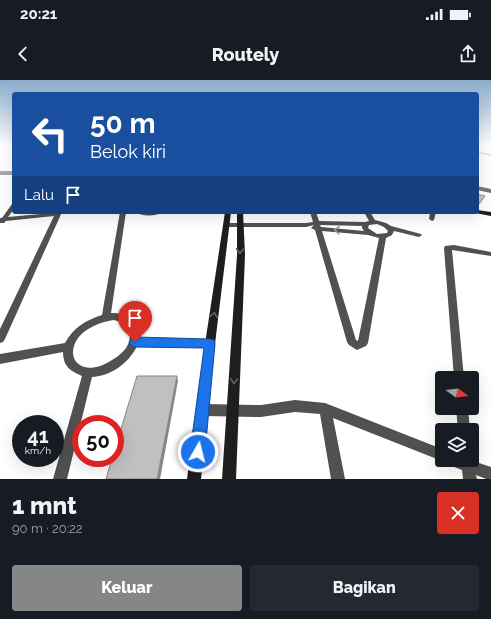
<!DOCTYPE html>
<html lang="id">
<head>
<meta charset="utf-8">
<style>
	:root { --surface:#171b24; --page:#242831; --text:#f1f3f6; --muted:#9ea1a6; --accent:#858687 }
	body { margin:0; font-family:Raleway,sans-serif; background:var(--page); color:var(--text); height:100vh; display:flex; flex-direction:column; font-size:15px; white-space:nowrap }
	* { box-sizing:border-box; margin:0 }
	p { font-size:13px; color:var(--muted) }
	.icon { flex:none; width:22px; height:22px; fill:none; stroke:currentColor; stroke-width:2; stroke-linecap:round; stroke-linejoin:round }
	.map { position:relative; height:399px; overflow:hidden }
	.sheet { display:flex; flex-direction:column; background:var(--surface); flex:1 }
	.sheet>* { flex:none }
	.hud { position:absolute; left:12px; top:12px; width:467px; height:122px; border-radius:4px; box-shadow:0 4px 16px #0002; background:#1a4fa0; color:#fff; overflow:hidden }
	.needle { width:26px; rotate:105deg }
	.controls { position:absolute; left:435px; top:291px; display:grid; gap:8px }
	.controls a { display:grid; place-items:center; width:44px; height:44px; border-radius:4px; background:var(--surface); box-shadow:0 4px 16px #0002; font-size:20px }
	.speed { position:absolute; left:12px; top:335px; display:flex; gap:8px; font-size:20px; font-weight:700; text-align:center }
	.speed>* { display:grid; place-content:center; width:52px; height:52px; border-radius:50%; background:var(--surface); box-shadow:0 4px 16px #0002; line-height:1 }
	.speed small { font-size:10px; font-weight:400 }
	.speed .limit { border:6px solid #d22; background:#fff; color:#111 }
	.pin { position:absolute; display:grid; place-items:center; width:34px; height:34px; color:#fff; margin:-41px -17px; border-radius:50% 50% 50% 0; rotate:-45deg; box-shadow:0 0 4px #0007 }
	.pin .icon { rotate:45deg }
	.me { position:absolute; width:44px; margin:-22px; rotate:8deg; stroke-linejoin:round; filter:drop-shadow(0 0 3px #0008) }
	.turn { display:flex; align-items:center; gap:14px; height:84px; padding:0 12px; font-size:18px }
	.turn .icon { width:52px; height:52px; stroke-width:2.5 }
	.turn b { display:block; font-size:28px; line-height:34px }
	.then { display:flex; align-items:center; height:38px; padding:0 12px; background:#0003; gap:8px; font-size:15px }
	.round { display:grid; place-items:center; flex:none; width:42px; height:42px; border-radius:4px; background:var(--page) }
	.head { display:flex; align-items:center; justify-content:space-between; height:68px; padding:0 12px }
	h1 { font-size:24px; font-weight:800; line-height:30px }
	.action { display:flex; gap:8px; margin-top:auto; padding:8px 12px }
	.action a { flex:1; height:46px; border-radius:4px; background:var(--accent); color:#fff; font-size:16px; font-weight:800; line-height:46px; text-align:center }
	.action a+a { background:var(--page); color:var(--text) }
	.status { display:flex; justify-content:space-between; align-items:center; height:28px; padding:0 20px; background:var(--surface); direction:ltr }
	.status svg { height:11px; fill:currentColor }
	header { display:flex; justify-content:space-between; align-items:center; height:52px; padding:0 12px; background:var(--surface); font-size:18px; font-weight:800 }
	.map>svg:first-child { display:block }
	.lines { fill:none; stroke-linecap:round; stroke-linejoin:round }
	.street { fill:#515151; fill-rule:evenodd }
	.secondary { fill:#1e1e1e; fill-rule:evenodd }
	.shaded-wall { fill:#868686 }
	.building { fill:#c0c0c0; stroke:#868686 }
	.oneway { stroke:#979797 }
	.oneway2 { stroke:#626262 }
	.route { fill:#1a73e8; stroke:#114b97 }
</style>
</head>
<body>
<div class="status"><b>20:21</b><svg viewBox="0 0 49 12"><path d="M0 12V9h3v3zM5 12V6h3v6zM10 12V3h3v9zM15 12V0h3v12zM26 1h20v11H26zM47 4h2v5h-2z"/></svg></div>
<header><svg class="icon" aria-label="back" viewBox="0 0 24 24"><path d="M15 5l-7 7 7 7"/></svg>Routely<svg class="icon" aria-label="share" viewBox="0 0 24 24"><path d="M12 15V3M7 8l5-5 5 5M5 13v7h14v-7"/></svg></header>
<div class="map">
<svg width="491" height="399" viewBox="0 0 491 399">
	<rect width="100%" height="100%" fill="#fff"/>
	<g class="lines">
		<g class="street">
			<polygon points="477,71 491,74 491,76 477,73"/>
			<rect x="0" y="91" width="14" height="4"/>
			<polygon points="477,106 491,109 491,113 477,110"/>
			<polygon points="14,123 14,129 8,137 62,132 5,259 3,262 0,263 0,249 54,136 6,141 4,143 0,143 0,138 2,138 12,124"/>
			<path d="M120,132H126L111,233C123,232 134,239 140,249L139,258L210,260L213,261L215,264L213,267L210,268L137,266C129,283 111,296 92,297L67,399H53L82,296C70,291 63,286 63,272L0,284V274L65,263C73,248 86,240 102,235ZM114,240L124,243L130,250C130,257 130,262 126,268C118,279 93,294 80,285C75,282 73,277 73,272C74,252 98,242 114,240Z"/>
			<path d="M135,132H164C157,136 142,137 135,132Z"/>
			<path d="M310,132H316L319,141L365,142L369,141L364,132H370L375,140L386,143L391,146L421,154L422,155L419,157L394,151L392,155L386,158L368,263L366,266L357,270L349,265L347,262L315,150L311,148L314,145L306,147H227L224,145L227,143H306L313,142ZM377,144L384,147L388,151L387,153L377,154L368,148L369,145ZM320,145L362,146V148L364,151L321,147ZM322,151L368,155L379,158L358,261L356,260Z"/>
			<polygon points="430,132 436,132 434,140 432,141 429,139"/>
			<polygon points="454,165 491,172 491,176 452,170 464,298 454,298 444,168 445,166"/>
			<polygon points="295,320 325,323 442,369 442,380 446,380 442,381 333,338 345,399 331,399 320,334 295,332 261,337 203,336 199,334 197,330 199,326 203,324 261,325"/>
			<polygon points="456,328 468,328 470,350 458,350"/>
			<polygon points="472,377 473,381 491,387 491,399 486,399 476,395 477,399 463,399 462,390 449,385 447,380 472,380"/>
		</g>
		<g class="secondary">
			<polygon points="477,130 491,132 491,136 475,133 474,132 477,132"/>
			<polygon points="225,132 231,132 215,264 201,399 187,399 205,264"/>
			<polygon points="237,132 243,132 245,175 236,399 222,399 237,175"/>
		</g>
	</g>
	<polygon class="shaded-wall" points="177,296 178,301 160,399 157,399"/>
	<g class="building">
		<polygon points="477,114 485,116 479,124 477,124"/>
		<polygon points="137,296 177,296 157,399 106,399 112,378 115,378 115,369"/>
	</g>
	<defs><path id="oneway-chevron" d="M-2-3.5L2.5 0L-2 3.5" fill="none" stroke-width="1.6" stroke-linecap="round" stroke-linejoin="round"/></defs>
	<use class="oneway" href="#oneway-chevron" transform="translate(337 150) rotate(-176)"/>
	<g class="oneway2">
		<use href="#oneway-chevron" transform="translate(240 171) rotate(91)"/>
		<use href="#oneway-chevron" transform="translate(214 235) rotate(-82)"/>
		<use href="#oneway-chevron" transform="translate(234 301) rotate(93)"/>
	</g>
	<linearGradient id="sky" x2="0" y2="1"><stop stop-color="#8baccb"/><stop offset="0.54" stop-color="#fff"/><stop offset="1" stop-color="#fff" stop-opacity="0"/></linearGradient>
	<rect width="491" height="122" fill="url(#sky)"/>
	<polygon class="route" points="135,257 210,259 214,260 215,264 205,372 203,377 198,379 192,377 190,372 204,268 135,267 131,265 129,262 131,259"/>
</svg>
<div class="controls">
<a><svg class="needle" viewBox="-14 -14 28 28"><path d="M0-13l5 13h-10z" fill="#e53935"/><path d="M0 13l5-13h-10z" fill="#9ea1a6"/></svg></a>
<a><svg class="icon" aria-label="layers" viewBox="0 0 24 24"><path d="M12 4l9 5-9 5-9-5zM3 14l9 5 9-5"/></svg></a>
</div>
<div class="speed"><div>41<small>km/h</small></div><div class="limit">50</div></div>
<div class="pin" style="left:135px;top:262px;background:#d93025"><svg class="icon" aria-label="arrive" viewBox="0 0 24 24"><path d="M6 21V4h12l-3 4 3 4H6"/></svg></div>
<svg class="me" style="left:198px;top:372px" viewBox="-20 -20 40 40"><circle r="17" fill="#1a73e8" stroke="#fff" stroke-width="3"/><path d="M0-11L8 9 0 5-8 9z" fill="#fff"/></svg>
<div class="hud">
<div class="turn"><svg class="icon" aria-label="left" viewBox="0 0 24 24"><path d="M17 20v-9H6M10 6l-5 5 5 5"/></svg><div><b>50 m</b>Belok kiri</div></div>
<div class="then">Lalu<svg class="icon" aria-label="arrive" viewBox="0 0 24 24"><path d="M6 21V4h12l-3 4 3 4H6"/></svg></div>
</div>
</div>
<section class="sheet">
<div class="head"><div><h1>1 mnt</h1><p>90 m · 20:22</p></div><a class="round" style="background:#d93025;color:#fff"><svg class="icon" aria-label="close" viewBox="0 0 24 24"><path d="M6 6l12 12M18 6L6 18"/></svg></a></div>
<div class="action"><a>Keluar</a><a>Bagikan</a></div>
</section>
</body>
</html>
